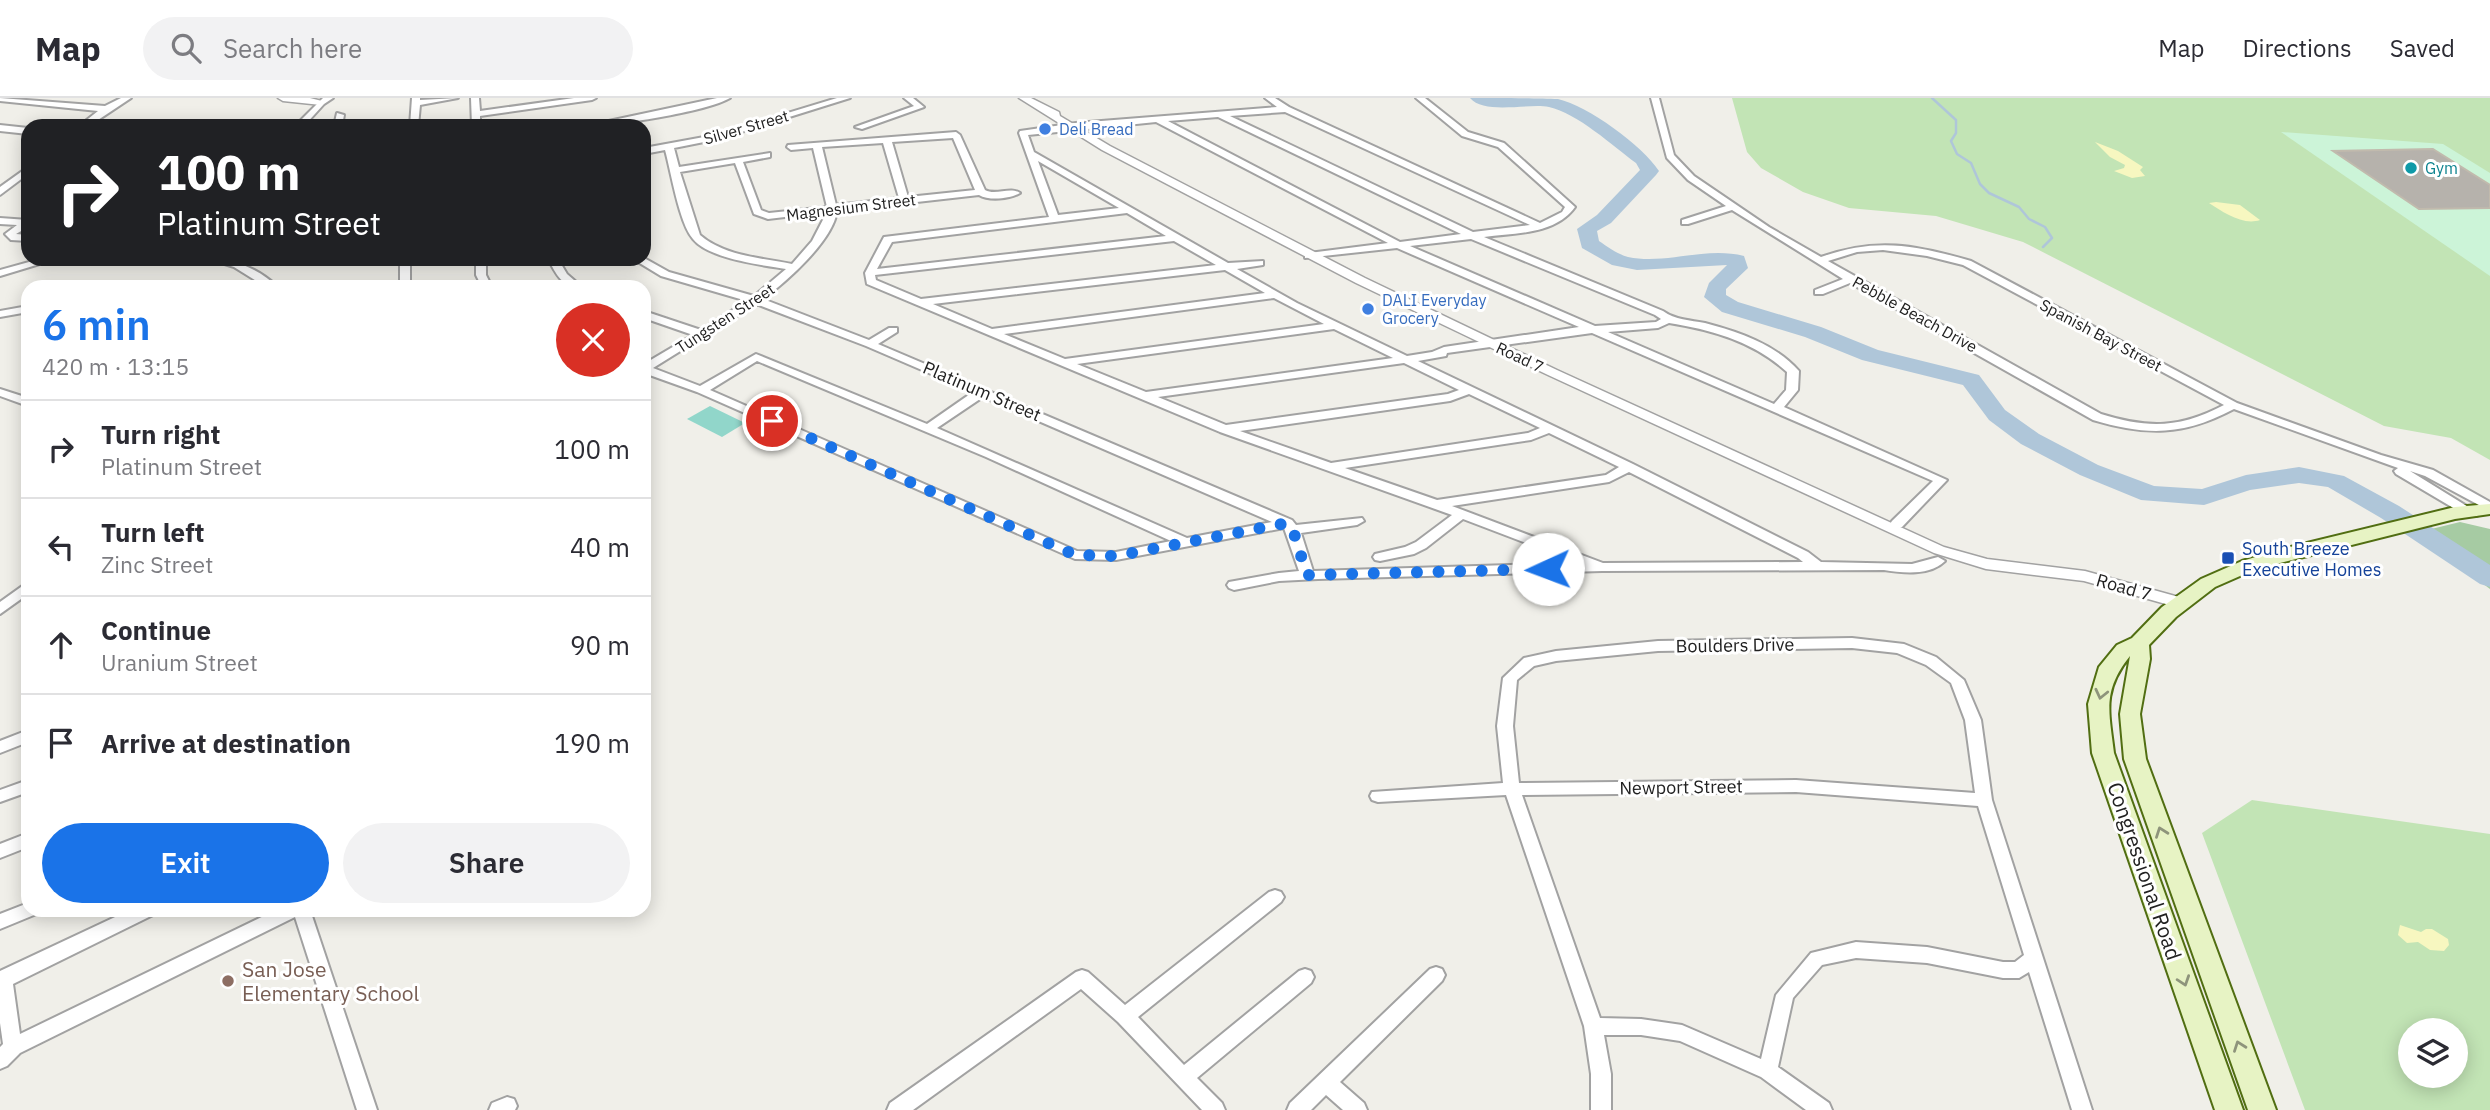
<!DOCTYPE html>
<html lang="en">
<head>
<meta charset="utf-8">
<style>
	:root { --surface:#fff; --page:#f2f2f3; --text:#2b2b33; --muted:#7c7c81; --line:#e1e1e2; --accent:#1a73e8 }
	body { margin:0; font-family:"IBM Plex Sans",sans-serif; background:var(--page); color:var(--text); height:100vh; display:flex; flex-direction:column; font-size:26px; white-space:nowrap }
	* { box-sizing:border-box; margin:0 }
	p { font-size:23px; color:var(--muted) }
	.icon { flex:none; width:38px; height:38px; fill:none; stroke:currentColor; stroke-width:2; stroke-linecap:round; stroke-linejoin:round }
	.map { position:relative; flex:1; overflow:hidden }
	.details { position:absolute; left:21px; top:182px; width:630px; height:637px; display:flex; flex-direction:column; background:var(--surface); border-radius:21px; box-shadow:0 4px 18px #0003 }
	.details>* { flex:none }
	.guide { position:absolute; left:21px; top:21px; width:630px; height:147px; border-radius:21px; box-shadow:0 4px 18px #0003; background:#202124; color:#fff; overflow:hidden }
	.fabs { position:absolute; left:2398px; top:920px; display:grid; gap:14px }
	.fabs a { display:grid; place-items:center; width:70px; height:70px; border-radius:50%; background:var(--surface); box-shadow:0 4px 18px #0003; font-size:35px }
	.pin { position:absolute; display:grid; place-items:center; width:60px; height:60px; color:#fff; margin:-30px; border:4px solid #fff; border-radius:50%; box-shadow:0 2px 7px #0007 }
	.me { position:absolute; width:77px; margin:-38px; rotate:268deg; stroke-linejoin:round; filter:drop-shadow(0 0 5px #0008) }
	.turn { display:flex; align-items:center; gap:24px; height:147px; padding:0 21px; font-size:32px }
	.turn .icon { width:91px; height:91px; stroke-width:2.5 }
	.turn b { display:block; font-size:49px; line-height:60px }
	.round { display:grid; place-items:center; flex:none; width:74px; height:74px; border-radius:37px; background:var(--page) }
	.head { display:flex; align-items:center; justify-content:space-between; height:119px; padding:0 21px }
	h1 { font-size:42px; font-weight:600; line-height:52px; color:var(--accent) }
	.cta { display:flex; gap:14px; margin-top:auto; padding:14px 21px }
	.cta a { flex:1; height:80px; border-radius:42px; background:var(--accent); color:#fff; font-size:28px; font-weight:600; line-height:80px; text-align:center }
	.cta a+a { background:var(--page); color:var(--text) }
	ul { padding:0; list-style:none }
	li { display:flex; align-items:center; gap:21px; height:98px; padding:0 21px; border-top:2px solid var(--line) }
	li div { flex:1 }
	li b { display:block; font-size:26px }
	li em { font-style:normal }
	header { display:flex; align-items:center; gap:42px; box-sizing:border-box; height:98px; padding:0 35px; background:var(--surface); border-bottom:2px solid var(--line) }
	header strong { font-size:33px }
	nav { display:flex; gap:38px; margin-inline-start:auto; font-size:24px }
	.search { width:490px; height:63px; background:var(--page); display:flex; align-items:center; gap:18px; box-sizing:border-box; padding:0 24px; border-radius:38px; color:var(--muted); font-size:26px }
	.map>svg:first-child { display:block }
	.grass { fill:#c2e4b5; fill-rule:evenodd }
	.forest { fill:#a6cba3 }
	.sand { fill:#f7f7c0 }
	.park { fill:#ccf4d8 }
	.pitch { fill:#91d6ca }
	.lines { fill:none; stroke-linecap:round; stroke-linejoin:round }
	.stream { stroke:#afc6d9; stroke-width:2.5 }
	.river { fill:#afc6d9; fill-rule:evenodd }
	.building { fill:#b6b2ac; stroke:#c1baad; stroke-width:2 }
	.minor-casing { stroke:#a2a2a2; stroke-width:4 }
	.tertiary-casing { stroke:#a2a2a2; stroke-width:3 }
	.secondary-casing { stroke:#516e12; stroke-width:4 }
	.minor { fill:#fff; fill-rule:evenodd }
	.tertiary { fill:#fff; fill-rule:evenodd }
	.secondary { fill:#e7f3c4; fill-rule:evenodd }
	.oneway { stroke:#8e947b }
	.route { stroke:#1a73e8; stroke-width:12; stroke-dasharray:0 21.6 }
	.shop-dot { fill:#3f7fe0; stroke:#fff; stroke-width:2.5 }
	.culture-dot { fill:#0f9aa8; stroke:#fff; stroke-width:2.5 }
	.transit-dot { fill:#1a4fb4; stroke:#fff; stroke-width:2.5 }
	.education-dot { fill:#8d6e63; stroke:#fff; stroke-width:2.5 }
	.labels { text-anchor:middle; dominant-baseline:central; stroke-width:6; stroke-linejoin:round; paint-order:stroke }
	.far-street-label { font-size:16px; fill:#212121; stroke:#fff }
	.far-shop-label { font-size:16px; fill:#366cbe; stroke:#fff; text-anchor:start }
	.far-culture-label { font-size:16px; fill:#0d838f; stroke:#fff; text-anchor:start }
	.street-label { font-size:18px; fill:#212121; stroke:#fff }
	.transit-label { font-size:18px; fill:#164399; stroke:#fff; text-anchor:start }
	.near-street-label { font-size:21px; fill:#212121; stroke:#fff }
	.near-education-label { font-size:21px; fill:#785e54; stroke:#fff; text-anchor:start }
</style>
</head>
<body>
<header>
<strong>Map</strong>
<div class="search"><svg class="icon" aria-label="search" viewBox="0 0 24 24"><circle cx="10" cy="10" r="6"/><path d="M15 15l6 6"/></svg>Search here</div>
<nav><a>Map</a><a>Directions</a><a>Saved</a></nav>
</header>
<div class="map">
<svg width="2490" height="1012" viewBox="0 0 2490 1012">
	<rect width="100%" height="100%" fill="#f0efe9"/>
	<g class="grass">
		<polygon points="1732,0 2490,0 2490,362 2451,340 2384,328 2023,144 1936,118 1849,110 1803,94 1761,70 1747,54"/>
		<path d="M2252,702L2490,736V1012H2305L2202,735ZM2410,933H2455V978H2410Z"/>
	</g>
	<polygon class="forest" points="2460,424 2490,431 2490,491 2415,435"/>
	<g class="sand">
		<polygon points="2095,44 2118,53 2143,69 2140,72 2145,78 2132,80 2114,73 2124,70 2125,67 2110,59"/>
		<path d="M2216,104L2240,107L2260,122C2243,128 2223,114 2209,105Z"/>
		<polygon points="2400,827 2421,834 2426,831 2432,831 2448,841 2449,847 2444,853 2430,852 2418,844 2407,845 2398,837"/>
	</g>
	<polygon class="park" points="2281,34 2443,46 2490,75 2490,178"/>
	<polygon class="pitch" points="710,308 745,325 722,339 687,321"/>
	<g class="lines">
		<polyline class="stream" points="1932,0 1956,22 1956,35 1951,43 1957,56 1971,65 1980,86 1989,95 2019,109 2029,121 2045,129 2052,140 2043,149"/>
		<path class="river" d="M1470,0C1493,0 1536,0 1558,1C1588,8 1642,47 1659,73L1656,77L1611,125L1597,133L1599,143C1608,149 1617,156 1628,159C1666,167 1705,148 1744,158L1748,170L1726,191V197L1738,204L1821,229L1878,252L1979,277L2005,312L2039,336L2098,367L2154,388L2202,391L2246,377L2299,369L2344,378L2399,408L2490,467V489L2480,486L2381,420L2328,389L2299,385L2250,392L2204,407L2141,402L2080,377L2021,346L1989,322L1963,287L1862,262L1805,239L1722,214L1704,199L1709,185L1727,167L1637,172L1612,167L1582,150L1577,131L1597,117L1640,72L1636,65C1613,48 1577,15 1549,9C1528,5 1484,17 1470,0Z"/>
	</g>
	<polygon class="building" points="2433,51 2490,87 2490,110 2419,111 2333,53"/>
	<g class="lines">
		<g class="minor-casing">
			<g id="minor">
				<polygon points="0,0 105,8 121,0 131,0 89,28 79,28 98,13 0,3"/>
				<polygon points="323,0 333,0 324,6 304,28 295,28"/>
				<polygon points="412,0 420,0 420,2 458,0 420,7 418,28 410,28"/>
				<polygon points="471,0 479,0 480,13 574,0 596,0 592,2 480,18 480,28 472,28"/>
				<path d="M717,0H730C706,14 614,28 585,28Z"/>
				<path d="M837,0H850L719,41L674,50L679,69L770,55V59L743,64L761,112L769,115L827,109L813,50L791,52L787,49L788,47L956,34L960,37L985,92C996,98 1010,88 1020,95C1010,101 989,103 979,97L837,113C833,143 786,184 763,201L869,242L889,230H897V234L878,246L1292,422L1296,427L1362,420L1364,423L1357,427L1301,435L1313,473L1579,465L1463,421L1426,450L1414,456L1380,463L1375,462L1373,459L1375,456L1405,449L1416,444L1452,417L1220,334L867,186L865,175L884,139L1049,119L1019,35L1020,33L1076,25L1277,9L1265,0H1275L1289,9L1540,125L1562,114L1565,109L1498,49L1462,38L1416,0H1425L1468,34L1504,45L1575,109C1555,137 1514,135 1484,139L1663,213C1675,222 1690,222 1705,225C1739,234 1775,246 1799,273L1798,292L1784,309L1947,382L1902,429H1892L1890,426L1892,423L1933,383L1592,235L1447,255L1446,258L1418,263L1633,366L1808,454L1821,464L1912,466L1938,459L1945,463C1930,478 1903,475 1884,472L1602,473L1318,481L1279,483L1234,492L1229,490L1227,487L1229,484L1279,475L1299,473L1284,430L1116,462L1075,461L697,294L644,275V266L693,237L644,220V213L701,232L747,203L661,178L633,161L644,160L669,174L754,198L786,171C762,167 709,161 693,141C679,125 671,73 665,52L644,56V50L715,37ZM1285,14L1530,127L1473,134L1230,18ZM1218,19L1461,136L1400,144L1168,23ZM1156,24L1388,145L1309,155L1305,156V160L1397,150L1579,229L1444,249L1432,254L1407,258L1297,205L1237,171L1263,167V163L1228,165L1034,54L1028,37ZM953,40L975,92L908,99L892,44ZM883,45L899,100L836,107L822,49ZM1038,63L1119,110L1058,117ZM735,65L754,116L768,121L827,114L812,143L792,166C762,160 724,158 700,137L680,74ZM1127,115L1166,138L877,171L892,144ZM1471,141L1655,217L1661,221L1656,224L1595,228L1410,148ZM1174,143L1216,167L921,201L876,182L875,177ZM1225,172L1265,195L992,231L933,206ZM1274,200L1324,226L1065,261L1004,236ZM756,206L866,248L973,294L927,326L756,256L700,288L653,270ZM1669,225C1713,232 1754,244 1787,274L1786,292L1774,306L1608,234L1658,230ZM1334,231L1393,260L1146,294L1077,266ZM757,263L986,359L1171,443L1116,454L1077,453L710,292ZM1404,265L1459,292L1448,296L1226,327L1158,299ZM1469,296L1540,330L1528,335L1331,365L1240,333L1450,303ZM983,299L1272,424L1187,440L937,330ZM1549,335L1619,369L1606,377L1437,402L1345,370L1531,342ZM1629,374L1798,460L1803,464L1603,465L1452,408L1609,384Z"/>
				<polygon points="904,0 913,0 924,9 862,31 855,29 914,8"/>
				<path d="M1651,0H1659L1674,57L1694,78L1769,129L1821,159C1876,139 1916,147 1971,163L2237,305L2381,357L2433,372L2490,404V413L2425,378L2410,373L2478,415L2477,418H2467L2396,376L2394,373L2398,370L2234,311C2183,338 2147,338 2093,322L1850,185L1823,196H1815V192L1843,181L1732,112L1688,126H1682V122L1726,108L1688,82L1667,60ZM1883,152L1927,158L1963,167L2224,307C2180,330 2149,331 2101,316L1828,163L1857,154Z"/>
				<polygon points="337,15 344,17 342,28 334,28"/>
				<polygon points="0,27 28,30 28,36 0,33"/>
				<polygon points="28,69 28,76 0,97 0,89"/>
				<polygon points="0,120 28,122 28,129 16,136 28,137 28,143 11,142 5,136 17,127 0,126"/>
				<polygon points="40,161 56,161 0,178 0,172"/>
				<path d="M209,161C235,161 259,171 278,189H266L234,169Z"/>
				<rect x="400" y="161" width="10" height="28"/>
				<polygon points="476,161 486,161 486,177 492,189 482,189 476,177"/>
				<path d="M548,161H558L567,176L582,189C561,189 557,177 548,161Z"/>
				<polygon points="28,208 28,214 0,219 0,213"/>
				<polygon points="0,291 28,300 28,308 0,298"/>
				<polygon points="28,484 28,496 0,516 0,504"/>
				<path d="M1852,540L1904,546L1936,559L1964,582L1981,622L1992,702L2092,1012H2072L2029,874L2019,880H2003L1927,865L1856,860L1822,867L1793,900L1778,969L1829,1005L1832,1012H1806L1761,979L1680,943L1641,937H1604L1611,976V1012H1591V976L1584,928L1506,697L1378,704L1372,702L1370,698L1372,694L1503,685L1497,628L1503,580L1524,560L1556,553L1658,543ZM1852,550L1897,555L1926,567L1951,585L1965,622L1975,695L1796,682L1519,685L1513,628L1517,582L1534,568L1556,563L1658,553ZM1796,694L1978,708L2024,857L2015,864H2003L1927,849L1856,844L1811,855L1776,897L1761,961L1682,927L1641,921L1600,920L1522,697Z"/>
				<polygon points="28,632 28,644 0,655 0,643"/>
				<polygon points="28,682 28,694 0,704 0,692"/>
				<polygon points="28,735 28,749 0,760 0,746"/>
				<polygon points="1275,792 1281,794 1284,799 1281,804 1138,919 1184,967 1299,873 1305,871 1311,873 1314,879 1311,885 1197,980 1222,1005 1225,1012 1202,1012 1118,924 1081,891 913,1012 887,1012 890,1005 1076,874 1082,872 1088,874 1125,907 1269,794"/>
				<polygon points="28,805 28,812 37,812 34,817 0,831 0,816"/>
				<polygon points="130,812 156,812 153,817 13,886 20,936 276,812 310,812 377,1012 357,1012 295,819 20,955 7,968 0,971 0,949 3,946 0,925 0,873"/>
				<polygon points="1436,869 1442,871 1445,877 1442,883 1340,984 1364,1005 1367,1012 1343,1012 1326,997 1311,1012 1287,1012 1290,1005 1430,871"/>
				<polygon points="507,999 514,1001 517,1008 515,1012 489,1012 492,1005"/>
			</g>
		</g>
		<g class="tertiary-casing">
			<g id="tertiary">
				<polygon points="278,0 310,0 326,4 321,7 283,3"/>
				<polygon points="1019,0 1031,0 1059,14 1060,18 1110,48 1365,180 1557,272 1944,449 1987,461 2085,473 2186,501 2188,505 2180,510 2084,483 1986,471 1934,455 1548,277 1356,185 1102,52"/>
			</g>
		</g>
		<g class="secondary-casing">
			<path id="secondary" d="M2490,406V416L2455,421L2256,471L2215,489L2176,519L2149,547L2150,561L2140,616L2146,661L2276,1012H2248L2124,661L2120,616L2130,558C2102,593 2109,613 2114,655L2243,1012H2215L2092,655L2088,606L2099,569L2117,547L2132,540L2162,509L2201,481L2242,463L2286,450L2455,409Z"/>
		</g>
		<use href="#minor" class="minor"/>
		<use href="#tertiary" class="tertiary"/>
		<use href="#secondary" class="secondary"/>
	</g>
	<defs><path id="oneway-chevron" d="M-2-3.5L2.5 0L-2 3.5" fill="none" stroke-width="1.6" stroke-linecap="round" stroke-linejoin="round" transform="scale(1.75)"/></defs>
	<g class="oneway">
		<use href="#oneway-chevron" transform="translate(2101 596) rotate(103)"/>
		<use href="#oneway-chevron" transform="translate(2161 734) rotate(-110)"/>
		<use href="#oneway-chevron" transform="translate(2184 883) rotate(71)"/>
		<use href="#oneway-chevron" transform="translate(2239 948) rotate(-110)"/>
	</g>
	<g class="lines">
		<polyline class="route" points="772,323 1075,457 1116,458 1287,425 1293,432 1307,477 1548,471"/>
	</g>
	<g class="shop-dot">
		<circle cx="1045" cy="31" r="7"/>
		<circle cx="1368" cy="211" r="7"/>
	</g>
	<circle class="culture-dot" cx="2411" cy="70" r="7"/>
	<rect class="transit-dot" x="2221" y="453" width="14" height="14" rx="3.5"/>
	<circle class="education-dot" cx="228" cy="883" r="7"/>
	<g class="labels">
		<g class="far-street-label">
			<text transform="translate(746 29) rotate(-16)">Silver Street</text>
			<text transform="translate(851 109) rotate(-7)">Magnesium Street</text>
			<text transform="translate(1915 216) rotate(29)">Pebble Beach Drive</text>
			<text transform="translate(725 220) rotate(-33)">Tungsten Street</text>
			<text transform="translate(2101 237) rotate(28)">Spanish Bay Street</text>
			<text transform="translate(1520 259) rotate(25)">Road 7</text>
		</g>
		<g class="far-shop-label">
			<text x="1059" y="31">Deli Bread</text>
			<text x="1382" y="202">DALI Everyday<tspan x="1382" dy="18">Grocery</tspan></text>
		</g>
		<g class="far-culture-label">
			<text x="2425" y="70">Gym</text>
		</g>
		<g class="street-label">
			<text transform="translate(982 293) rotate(23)">Platinum Street</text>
			<text transform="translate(2124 489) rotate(16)">Road 7</text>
			<text transform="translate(1735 547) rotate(-1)">Boulders Drive</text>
			<text transform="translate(1681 689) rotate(-1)">Newport Street</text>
		</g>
		<g class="transit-label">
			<text x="2242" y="450">South Breeze<tspan x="2242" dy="21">Executive Homes</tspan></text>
		</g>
		<g class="near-street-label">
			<text transform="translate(2145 773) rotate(71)">Congressional Road</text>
		</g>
		<g class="near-education-label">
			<text x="242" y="871">San Jose<tspan x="242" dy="24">Elementary School</tspan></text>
		</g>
	</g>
</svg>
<div class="fabs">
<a><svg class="icon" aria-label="layers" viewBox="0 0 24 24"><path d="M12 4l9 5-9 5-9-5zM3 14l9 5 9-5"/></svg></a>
</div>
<div class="pin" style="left:772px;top:323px;background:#d93025"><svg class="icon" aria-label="arrive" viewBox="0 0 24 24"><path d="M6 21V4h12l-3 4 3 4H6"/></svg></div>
<svg class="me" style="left:1548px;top:471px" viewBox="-20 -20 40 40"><circle r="19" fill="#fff"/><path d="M0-13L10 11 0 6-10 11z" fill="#1a73e8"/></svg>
<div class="guide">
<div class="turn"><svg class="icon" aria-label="right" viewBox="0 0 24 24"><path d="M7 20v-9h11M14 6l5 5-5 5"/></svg><div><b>100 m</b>Platinum Street</div></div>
</div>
<section class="details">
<div class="head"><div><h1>6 min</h1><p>420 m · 13:15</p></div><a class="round" style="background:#d93025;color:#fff"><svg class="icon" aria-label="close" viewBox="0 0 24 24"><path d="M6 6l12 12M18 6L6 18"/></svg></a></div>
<ul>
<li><svg class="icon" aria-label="right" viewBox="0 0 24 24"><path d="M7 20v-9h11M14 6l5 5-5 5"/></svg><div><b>Turn right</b><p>Platinum Street</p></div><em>100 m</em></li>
<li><svg class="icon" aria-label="left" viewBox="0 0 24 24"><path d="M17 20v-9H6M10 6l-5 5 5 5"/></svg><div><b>Turn left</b><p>Zinc Street</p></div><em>40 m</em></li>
<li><svg class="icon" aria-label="ahead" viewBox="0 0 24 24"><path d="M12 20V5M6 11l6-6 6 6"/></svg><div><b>Continue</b><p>Uranium Street</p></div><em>90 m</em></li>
<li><svg class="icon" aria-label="arrive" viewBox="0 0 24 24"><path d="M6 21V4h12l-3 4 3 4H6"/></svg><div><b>Arrive at destination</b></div><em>190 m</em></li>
</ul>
<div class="cta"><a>Exit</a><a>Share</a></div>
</section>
</div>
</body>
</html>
